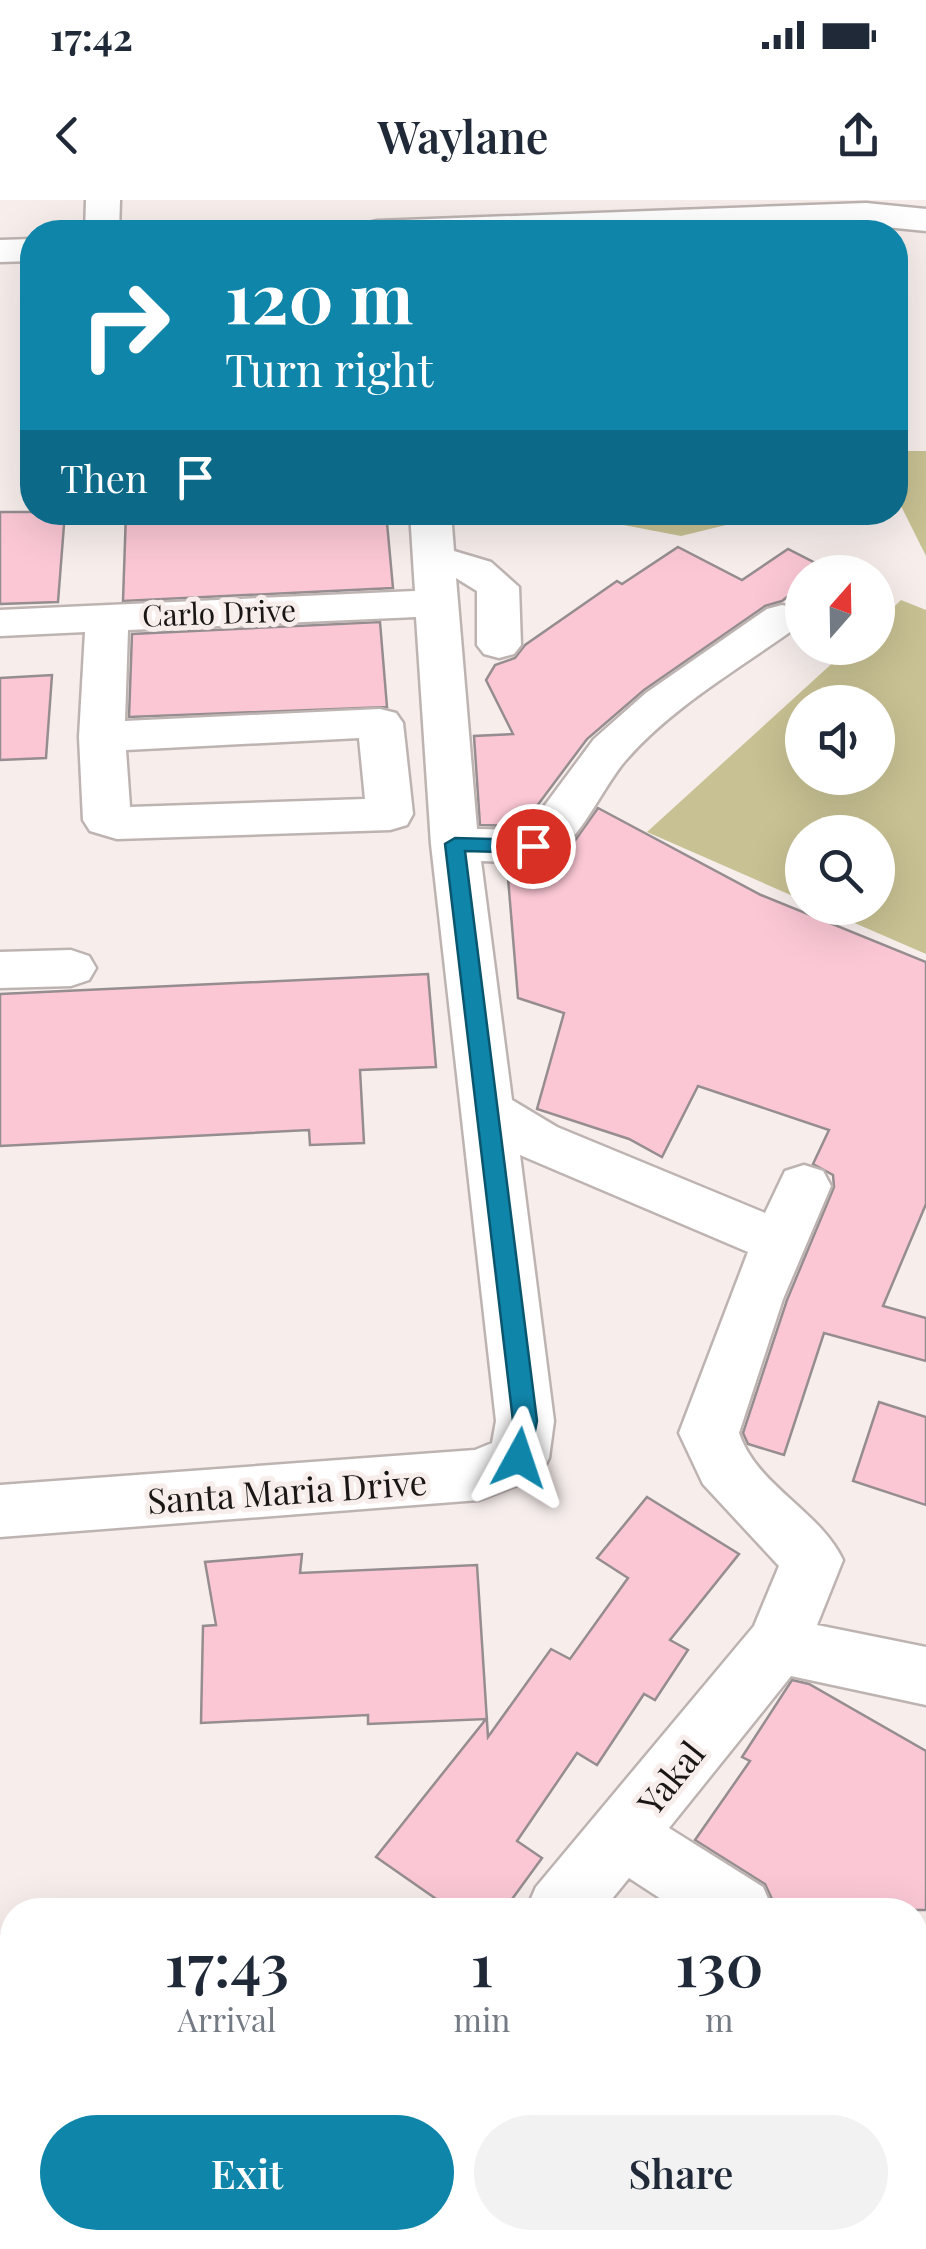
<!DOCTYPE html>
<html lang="en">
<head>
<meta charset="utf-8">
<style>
	:root { --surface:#fff; --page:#f2f2f3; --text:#1f2937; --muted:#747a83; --accent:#1085aa }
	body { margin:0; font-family:"Playfair Display",serif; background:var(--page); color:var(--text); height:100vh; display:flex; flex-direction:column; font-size:38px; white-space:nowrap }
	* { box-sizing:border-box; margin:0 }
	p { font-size:32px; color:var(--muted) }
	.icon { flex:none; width:55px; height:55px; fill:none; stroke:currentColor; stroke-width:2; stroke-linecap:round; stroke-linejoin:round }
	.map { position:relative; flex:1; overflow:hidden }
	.side { position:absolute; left:0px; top:1698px; width:928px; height:352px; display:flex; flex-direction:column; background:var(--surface); border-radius:40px 40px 0 0; box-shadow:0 10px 40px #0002 }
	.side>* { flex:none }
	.hud { position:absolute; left:20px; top:20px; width:888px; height:305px; border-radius:40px; box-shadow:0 10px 40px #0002; background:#1085aa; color:#fff; overflow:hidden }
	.needle { width:65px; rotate:20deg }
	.controls { position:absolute; left:785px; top:355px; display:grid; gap:20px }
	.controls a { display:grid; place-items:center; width:110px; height:110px; border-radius:50%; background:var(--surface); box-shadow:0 10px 40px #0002; font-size:50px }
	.pin { position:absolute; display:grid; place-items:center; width:85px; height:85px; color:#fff; margin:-42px; border:5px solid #fff; border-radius:50%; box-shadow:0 2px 10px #0007 }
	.me { position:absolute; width:110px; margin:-55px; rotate:5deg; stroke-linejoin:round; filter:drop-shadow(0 0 8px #0008) }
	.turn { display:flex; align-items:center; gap:35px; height:210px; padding:0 40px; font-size:45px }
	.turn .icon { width:130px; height:130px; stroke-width:2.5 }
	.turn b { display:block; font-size:70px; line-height:85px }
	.then { display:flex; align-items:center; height:95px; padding:0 40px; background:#0003; gap:20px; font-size:38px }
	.eta { display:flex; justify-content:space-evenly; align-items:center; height:170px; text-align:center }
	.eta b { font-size:60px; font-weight:600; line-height:70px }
	.primary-button { display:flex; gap:20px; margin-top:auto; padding:20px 40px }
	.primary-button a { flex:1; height:115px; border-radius:60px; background:var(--accent); color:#fff; font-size:40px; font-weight:600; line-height:115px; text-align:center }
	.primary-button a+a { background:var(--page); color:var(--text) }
	.status { display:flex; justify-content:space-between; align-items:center; height:70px; padding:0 50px; background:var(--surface); direction:ltr }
	.status svg { height:28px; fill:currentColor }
	header { display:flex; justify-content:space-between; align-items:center; height:130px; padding:0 40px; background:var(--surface); font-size:45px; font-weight:600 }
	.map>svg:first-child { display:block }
	.green { fill:#c8c193; fill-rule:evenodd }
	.building { fill:#fbc7d5; stroke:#958d8f; stroke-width:2.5 }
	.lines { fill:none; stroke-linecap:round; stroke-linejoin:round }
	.minor-casing { stroke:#bdb4b2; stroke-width:5 }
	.minor { fill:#fff; fill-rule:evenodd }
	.route { fill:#1085aa; stroke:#0a566e; stroke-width:2.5 }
	.labels { text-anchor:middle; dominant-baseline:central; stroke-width:10; stroke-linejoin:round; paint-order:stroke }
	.far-street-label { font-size:30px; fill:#191615; stroke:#f7eeec }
	.street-label { font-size:35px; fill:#191615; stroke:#f7eeec }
</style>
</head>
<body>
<div class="status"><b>17:42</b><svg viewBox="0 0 49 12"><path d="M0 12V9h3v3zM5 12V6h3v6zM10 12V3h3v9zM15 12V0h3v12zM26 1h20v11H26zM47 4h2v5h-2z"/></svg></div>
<header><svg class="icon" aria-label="back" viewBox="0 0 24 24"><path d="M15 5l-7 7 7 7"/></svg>Waylane<svg class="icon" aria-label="share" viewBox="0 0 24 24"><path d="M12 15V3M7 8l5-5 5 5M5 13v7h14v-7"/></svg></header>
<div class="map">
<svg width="926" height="2049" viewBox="0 0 926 2049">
	<rect width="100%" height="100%" fill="#f7eeec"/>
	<g class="green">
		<polygon points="895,251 926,251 926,356 895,294"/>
		<polygon points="561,313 775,313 681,336"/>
		<path d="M901,400L926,410V754L820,708H878V632H802V700L647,632L849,448H878V422ZM878,502V578H802V502Z"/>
	</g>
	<g class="building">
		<polygon points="0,312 65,312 58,402 0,404"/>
		<polygon points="126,312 386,312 393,388 123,401"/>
		<polygon points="678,347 742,380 788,349 825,368 802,372 802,385 782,401 765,406 644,490 587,539 522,626 480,625 474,536 513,534 486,480 495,465 515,458 525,445 617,381 622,384"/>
		<polygon points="380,422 387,507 129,517 132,434"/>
		<polygon points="52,475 46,558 0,560 0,478"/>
		<polygon points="598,608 761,695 926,762 926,1004 883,1106 926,1118 926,1161 824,1133 784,1255 748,1244 743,1233 787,1100 834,987 833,975 813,964 829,930 698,886 662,957 629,939 537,909 564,813 518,798 507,666 534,666 552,660 574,642"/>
		<polygon points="428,774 436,867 360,870 364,943 310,945 309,930 0,946 0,794"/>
		<polygon points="879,1202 926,1217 926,1305 853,1281"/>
		<polygon points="647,1297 739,1354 670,1440 688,1450 655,1500 644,1494 597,1565 577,1553 517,1641 542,1658 504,1710 452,1710 376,1657 486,1519 368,1524 368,1515 201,1523 203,1426 216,1425 205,1362 302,1354 300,1373 477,1365 488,1537 551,1449 570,1459 628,1378 597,1358"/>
		<polygon points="792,1480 809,1484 926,1551 926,1710 788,1710 772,1699 765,1684 695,1640 750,1561 742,1557"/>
	</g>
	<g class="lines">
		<g class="minor-casing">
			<g id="minor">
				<polygon points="86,0 120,0 119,32 85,32"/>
				<polygon points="866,3 926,9 926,31 866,25 651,32 359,32 364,24 377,21"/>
				<polygon points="32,39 32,61 0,62 0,40"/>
				<path d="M410,312H451L454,351L491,362L519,387L521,445L514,454L499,458L484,454L477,445V391L456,378L477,629L523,630L531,624L594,539L646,493L767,409L782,405L797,409L802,416L797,427C740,468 672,507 626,560C603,586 580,642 550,657C530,667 502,661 481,661L512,900L557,927L765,1013L785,971L804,965L823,971L831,986L783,1099L739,1233C757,1286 819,1310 843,1360L817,1425L926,1447V1505L791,1476L669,1628L763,1687L773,1710H678L629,1678L603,1710H526L536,1687L754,1426L779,1366L703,1284L679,1233L748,1052L520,955L554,1221L549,1258L540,1276L479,1300L0,1337V1285L475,1250L492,1243L496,1221L431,644L416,417L128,430L125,521L380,509L396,513L403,523L413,614L407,625L390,630L117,639L90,631L83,620L79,537L85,432L0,436V410L415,391ZM359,538L365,599L130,607L126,550Z"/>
				<polygon points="71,750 89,756 96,768 89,780 71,786 0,788 0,752"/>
				<polygon points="915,1786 926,1790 926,1863 915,1859"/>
				<polygon points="485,2038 559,2038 562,2049 486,2049"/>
			</g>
		</g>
		<use href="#minor" class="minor"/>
	</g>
	<polygon class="route" points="455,638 533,640 543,646 533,653 465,651 537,1221 528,1265 519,1268 511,1265 507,1258 513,1221 445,644"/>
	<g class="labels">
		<g class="far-street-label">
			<text transform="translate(219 412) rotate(-2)">Carlo Drive</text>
		</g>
		<g class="street-label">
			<text transform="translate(287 1290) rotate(-4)">Santa Maria Drive</text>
			<text transform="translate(670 1577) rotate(-51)">Yakal</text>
		</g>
	</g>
</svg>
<div class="controls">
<a><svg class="needle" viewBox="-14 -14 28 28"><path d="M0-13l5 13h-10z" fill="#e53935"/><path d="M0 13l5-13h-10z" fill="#747a83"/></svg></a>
<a><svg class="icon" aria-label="sound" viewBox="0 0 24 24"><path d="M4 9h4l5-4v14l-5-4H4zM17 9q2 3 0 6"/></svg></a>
<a><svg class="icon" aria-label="search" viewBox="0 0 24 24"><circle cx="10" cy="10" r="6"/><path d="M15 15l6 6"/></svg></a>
</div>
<div class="pin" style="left:533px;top:646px;background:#d93025"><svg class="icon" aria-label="arrive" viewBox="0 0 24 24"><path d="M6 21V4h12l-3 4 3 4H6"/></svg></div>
<svg class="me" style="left:519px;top:1258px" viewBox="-20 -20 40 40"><path d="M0-17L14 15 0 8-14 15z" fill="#1085aa" stroke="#fff" stroke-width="4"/></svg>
<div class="hud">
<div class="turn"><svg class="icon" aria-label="right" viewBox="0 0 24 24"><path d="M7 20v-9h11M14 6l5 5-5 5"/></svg><div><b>120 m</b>Turn right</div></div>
<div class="then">Then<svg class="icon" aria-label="arrive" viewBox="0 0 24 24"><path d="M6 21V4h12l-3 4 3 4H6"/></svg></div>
</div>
<section class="side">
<div class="eta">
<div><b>17:43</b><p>Arrival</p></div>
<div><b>1</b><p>min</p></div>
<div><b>130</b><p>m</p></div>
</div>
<div class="primary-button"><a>Exit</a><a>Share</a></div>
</section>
</div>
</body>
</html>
